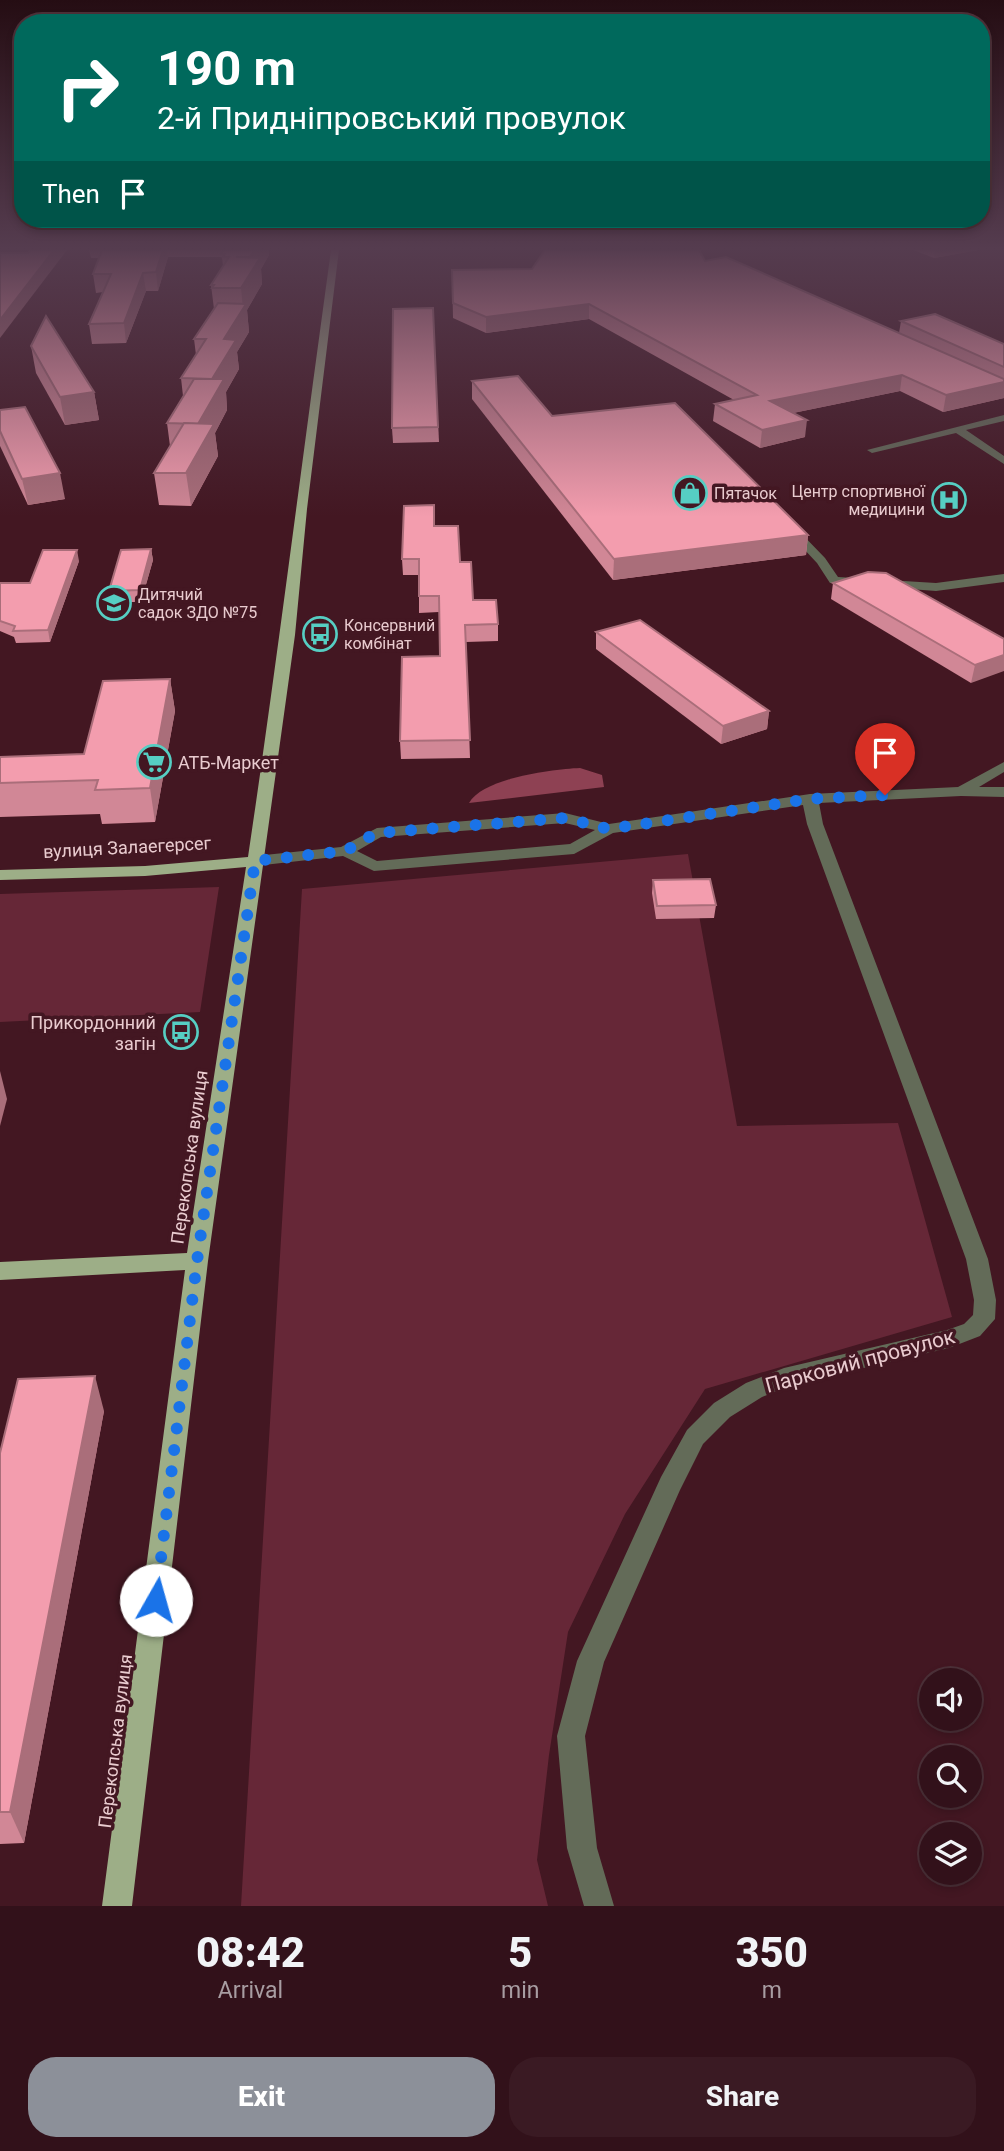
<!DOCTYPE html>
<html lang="en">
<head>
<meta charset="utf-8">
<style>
	:root { --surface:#32111a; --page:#3a1a23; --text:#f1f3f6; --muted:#a89da2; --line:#4d3139; --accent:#8c9099 }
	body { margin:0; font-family:Roboto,sans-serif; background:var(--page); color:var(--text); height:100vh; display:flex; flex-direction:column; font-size:26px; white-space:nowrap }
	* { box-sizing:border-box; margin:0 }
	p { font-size:23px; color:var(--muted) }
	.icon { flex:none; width:38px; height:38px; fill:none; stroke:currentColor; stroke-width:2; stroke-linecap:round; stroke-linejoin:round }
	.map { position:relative; height:1906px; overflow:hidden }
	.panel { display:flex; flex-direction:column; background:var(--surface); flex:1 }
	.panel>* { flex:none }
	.top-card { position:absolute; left:14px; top:14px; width:976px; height:214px; border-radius:28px; box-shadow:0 4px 10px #0003,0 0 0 2px var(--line); background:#00695c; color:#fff; overflow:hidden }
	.controls { position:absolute; left:919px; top:1668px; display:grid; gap:14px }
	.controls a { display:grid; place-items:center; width:63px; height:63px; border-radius:50%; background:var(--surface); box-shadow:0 4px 10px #0003,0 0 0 2px var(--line); font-size:35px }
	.pin { position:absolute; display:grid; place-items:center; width:60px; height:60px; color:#fff; margin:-72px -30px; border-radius:50% 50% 50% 0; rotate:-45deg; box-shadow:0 0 7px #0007 }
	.pin .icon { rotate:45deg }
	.me { position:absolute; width:77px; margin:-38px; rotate:7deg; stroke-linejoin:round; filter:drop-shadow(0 0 5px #0008) }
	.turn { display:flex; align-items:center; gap:24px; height:147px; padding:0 28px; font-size:32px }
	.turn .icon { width:91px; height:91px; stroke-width:2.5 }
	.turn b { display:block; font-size:49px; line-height:60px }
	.then { display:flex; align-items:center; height:66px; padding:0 28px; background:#0003; gap:14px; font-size:26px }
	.eta { display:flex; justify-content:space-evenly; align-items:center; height:119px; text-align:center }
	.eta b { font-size:42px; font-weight:800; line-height:49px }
	.button { display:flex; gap:14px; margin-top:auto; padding:14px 28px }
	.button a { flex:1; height:80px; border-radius:28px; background:var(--accent); color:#fff; font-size:28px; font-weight:800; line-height:80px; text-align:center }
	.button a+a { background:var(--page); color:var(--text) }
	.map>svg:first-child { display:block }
	.green { fill:#662737 }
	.forest { fill:#8e4153 }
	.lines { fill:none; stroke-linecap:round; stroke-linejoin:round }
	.minor { fill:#636b58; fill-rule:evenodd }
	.major { fill:#9dae87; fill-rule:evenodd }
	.wall { fill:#d18796 }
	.shaded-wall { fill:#aa6e7a }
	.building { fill:#f39dae; stroke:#aa6e7a; stroke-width:2 }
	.route { stroke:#1a73e8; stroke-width:12; stroke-dasharray:0 21.6 }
	.labels { text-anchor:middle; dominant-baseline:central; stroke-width:7; stroke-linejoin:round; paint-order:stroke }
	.far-poi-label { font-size:16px; fill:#e9cbcf; stroke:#431722; text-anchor:start }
	.poi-label { font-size:18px; fill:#e9cbcf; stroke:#431722; text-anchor:start }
	.street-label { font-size:18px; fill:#e9cbcf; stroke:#431722 }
	.near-street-label { font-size:21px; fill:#e9cbcf; stroke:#431722 }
</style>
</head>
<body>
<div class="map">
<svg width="1004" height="1906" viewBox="0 0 1004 1906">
	<rect width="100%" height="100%" fill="#431722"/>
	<g class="green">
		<polygon points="688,854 737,1126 898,1123 952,1317 705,1389 625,1514 568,1632 549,1755 537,1860 548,1906 241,1906 302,889"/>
		<polygon points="219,887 200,1012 0,1022 0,894"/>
	</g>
	<path class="forest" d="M580,768L602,775L604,787L469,803C483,778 553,769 580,768Z"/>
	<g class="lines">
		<g class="minor">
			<polygon points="1004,415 1004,421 966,430 1004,456 1004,464 956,433 872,453 867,450"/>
			<polygon points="787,527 795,527 825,558 838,577 936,583 1004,574 1004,582 936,591 830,583 817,563 787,531"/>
			<path d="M1004,762V772L979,787H1004V797L961,796L819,803L823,824L988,1259L996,1300L995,1319L980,1336L949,1348L795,1384L762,1397L730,1417L703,1444L680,1490L604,1662L585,1736L597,1848L614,1906H584L567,1848L557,1736L577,1661L661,1477L687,1430L714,1403L746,1383L784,1368L947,1330L964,1324L973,1315L974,1300L966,1259L807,824L803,805L613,833L574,854L374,871L343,856L255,866L247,861L255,856L341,847L377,828L565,813L609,824L810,794L958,787ZM565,823L595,830L570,844L377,861L357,851L381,837Z"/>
		</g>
		<path class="major" d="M331,250H339L307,509L295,635L208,1261L132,1906H102L185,1270L0,1280V1262L187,1253L246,867L145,876L0,880V870L145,866L248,857C278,655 303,452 331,250Z"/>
	</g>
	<g class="wall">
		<polygon points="89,250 269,250 269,255 261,269 262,284 247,310 249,332 237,352 239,369 226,392 227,410 215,433 218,456 191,506 159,505 154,473 170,446 167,423 183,396 181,378 196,355 194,339 214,309 211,285 223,266 222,257 168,257 158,291 146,291 126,343 92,344 89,324 103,292 96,293 93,274 99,258 91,258"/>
		<polygon points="913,250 978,250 934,258"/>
		<polygon points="705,261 899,333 901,321 1004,344 1004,398 943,412 900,391 793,413 805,437 760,448 713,421 715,404 734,400 589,319 486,333 453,318 452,270 532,269"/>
		<polygon points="433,308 439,442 393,443 392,428"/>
		<polygon points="31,346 94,392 99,420 65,425 36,373"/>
		<polygon points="472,381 552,416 808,535 806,555 613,580 472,399"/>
		<polygon points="0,410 65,499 28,505 0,446"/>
		<polygon points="435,526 460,562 473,600 498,624 498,641 466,642 470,758 401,759 400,741 440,656 439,612 419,613 419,575 403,575 402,559"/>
		<polygon points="151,549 153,560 141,602 111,602 109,591"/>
		<polygon points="79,561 50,642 16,643 14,637 0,631 0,583 30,583"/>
		<polygon points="833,583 1004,639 971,683 831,599"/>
		<polygon points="596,632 769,711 767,729 721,744 596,649"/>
		<polygon points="170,679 175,711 155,822 102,824 100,814 0,817 0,757 84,754"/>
		<polygon points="653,880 716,905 714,918 656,919 652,893"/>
		<polygon points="104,1411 24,1843 0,1844 0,1453"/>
	</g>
	<g class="shaded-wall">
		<polygon points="54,250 67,250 0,338 0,320"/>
		<polygon points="163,250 167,250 168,257 158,291 156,272"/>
		<polygon points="254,250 269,250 269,255 261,269 262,284 247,310 249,332 237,352 239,369 226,392 227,410 215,433 218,456 191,506 186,473 198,424 224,339 243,309 241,288 250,257"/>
		<polygon points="935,250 978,250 934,258"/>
		<polygon points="143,273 146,291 126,343 124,323"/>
		<polygon points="589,304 589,319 486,333 486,317"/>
		<polygon points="902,375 900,391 769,418 770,401"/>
		<polygon points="1004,382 1004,398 943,412 946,395"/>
		<polygon points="94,392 99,420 65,425 60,397"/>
		<polygon points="807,420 805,437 760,448 762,430"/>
		<polygon points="60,473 65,499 28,505 22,479"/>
		<polygon points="808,535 806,555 613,580 614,559"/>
		<polygon points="151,549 153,560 141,602 140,590"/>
		<polygon points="77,550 79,561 50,642 48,630"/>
		<polygon points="1004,655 1004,671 971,683 975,665"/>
		<polygon points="170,679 175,711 155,822 150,788"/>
		<polygon points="769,711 767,729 721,744 723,726"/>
		<polygon points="0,1071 7,1099 0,1126"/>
		<polygon points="95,1376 104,1411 24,1843 10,1812"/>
	</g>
	<g class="building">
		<polygon points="31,250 54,250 0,320 0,253 28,253"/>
		<polygon points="102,250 163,250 156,272 143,273 124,323 89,324 111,274 93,274"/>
		<polygon points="224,250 254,250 250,257 236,257 260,258 241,288 212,288 214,285 211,285 229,257 223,257 225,254 221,254"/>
		<polygon points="545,250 699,250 705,261 726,257 1004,379 1004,382 946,395 902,375 770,401 807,420 762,430 715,404 757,395 589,304 486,317 453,303 452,270 532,269"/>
		<polygon points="218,303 246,304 224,339 236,340 212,379 181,378 206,339 194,339"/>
		<polygon points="433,308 438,427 392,428 393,309"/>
		<polygon points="935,314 1004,344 1004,367 901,321"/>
		<polygon points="46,316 94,392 60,397 31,346"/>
		<polygon points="518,376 552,416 675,403 808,535 614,559 472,381"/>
		<polygon points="194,379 224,379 198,424 167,423"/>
		<polygon points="25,407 60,473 22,479 0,431 0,410"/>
		<polygon points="184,423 214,424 186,473 154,473"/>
		<polygon points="434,505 434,526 458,526 460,562 471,562 473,600 496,600 498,624 465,625 470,740 400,741 402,657 440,656 439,596 419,596 419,559 402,559 404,506"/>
		<polygon points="151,549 140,590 109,591 121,550"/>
		<polygon points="43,550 77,550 48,630 13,631 15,626 0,621 0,583 30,583"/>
		<polygon points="868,572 886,573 1004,639 1004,655 975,665 833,583"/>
		<polygon points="640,620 769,711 723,726 596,632"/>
		<polygon points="170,679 150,788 95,790 98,780 0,783 0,757 84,754 103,681"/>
		<polygon points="710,879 716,905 657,906 653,880"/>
		<polygon points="95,1376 10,1812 0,1812 0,1453 18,1379"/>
	</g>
	<linearGradient id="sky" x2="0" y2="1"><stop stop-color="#250d13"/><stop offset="0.48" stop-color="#553c4f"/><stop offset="1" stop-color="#553c4f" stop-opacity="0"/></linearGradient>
	<rect width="1004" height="517" fill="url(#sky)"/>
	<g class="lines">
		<polyline class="route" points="156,1600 197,1261 255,861 345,851 376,833 565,818 609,829 810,799 885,795"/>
	</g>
	<defs>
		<g id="shop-ring" transform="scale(1.75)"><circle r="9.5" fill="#431722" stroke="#56cec3" stroke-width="1.5"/><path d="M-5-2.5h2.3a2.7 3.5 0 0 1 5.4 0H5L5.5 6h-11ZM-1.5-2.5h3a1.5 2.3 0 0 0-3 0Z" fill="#56cec3"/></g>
		<g id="hospital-ring" transform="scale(1.75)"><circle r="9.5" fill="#431722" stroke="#56cec3" stroke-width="1.5"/><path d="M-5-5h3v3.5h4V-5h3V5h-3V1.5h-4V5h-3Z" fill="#56cec3"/></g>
		<g id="school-ring" transform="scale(1.75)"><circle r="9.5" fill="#431722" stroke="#56cec3" stroke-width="1.5"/><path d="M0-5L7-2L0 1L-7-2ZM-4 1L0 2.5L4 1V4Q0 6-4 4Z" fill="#56cec3"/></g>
		<g id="bus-ring" transform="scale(1.75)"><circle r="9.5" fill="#431722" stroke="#56cec3" stroke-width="1.5"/><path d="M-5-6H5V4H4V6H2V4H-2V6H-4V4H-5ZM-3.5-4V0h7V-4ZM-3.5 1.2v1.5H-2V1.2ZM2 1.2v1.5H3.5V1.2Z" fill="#56cec3"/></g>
		<g id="supermarket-ring" transform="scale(1.75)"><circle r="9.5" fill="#431722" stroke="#56cec3" stroke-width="1.5"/><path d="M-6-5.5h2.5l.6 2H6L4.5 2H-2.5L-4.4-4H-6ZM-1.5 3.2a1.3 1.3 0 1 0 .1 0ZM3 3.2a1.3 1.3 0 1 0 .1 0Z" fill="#56cec3"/></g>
	</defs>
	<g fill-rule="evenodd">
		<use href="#shop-ring" x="690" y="493"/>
		<use href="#hospital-ring" x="949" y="500"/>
		<use href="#school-ring" x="114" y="603"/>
		<use href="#bus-ring" x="320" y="634"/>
		<use href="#supermarket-ring" x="154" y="762"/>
		<use href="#bus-ring" x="181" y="1032"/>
	</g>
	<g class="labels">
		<g class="far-poi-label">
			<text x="925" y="491" text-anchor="end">Центр спортивної<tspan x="925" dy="18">медицини</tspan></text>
			<text x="714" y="493">Пятачок</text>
			<text x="138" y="594">Дитячий<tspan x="138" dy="18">садок ЗДО №75</tspan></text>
			<text x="344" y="625">Консервний<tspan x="344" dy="18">комбінат</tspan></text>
		</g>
		<g class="poi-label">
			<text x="178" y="762">АТБ-Маркет</text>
			<text x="156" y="1022" text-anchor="end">Прикордонний<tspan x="156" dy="21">загін</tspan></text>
		</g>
		<g class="street-label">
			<text transform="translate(127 847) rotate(-3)">вулиця Залаегерсег</text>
			<text transform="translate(189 1157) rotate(-82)">Перекопська вулиця</text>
			<text transform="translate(115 1741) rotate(-83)">Перекопська вулиця</text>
		</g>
		<g class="near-street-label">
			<text transform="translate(860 1361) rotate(-15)">Парковий провулок</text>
		</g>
	</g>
</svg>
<div class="controls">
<a><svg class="icon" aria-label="sound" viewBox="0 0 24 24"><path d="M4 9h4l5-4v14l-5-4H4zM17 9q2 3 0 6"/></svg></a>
<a><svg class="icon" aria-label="search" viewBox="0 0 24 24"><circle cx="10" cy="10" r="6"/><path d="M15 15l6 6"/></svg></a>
<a><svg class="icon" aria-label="layers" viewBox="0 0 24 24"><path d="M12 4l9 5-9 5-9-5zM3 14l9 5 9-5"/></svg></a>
</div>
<div class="pin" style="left:885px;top:795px;background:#d93025"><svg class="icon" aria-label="arrive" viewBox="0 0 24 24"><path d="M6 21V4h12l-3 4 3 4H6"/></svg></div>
<svg class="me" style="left:156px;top:1600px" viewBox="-20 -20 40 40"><circle r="19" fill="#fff"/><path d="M0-13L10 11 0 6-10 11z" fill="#1a73e8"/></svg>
<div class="top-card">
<div class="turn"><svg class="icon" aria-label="right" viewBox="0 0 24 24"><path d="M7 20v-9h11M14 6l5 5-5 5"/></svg><div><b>190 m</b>2-й Придніпровський провулок</div></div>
<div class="then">Then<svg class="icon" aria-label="arrive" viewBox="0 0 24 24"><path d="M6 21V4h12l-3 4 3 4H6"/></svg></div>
</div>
</div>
<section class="panel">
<div class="eta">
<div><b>08:42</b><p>Arrival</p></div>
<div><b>5</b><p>min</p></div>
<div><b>350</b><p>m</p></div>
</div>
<div class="button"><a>Exit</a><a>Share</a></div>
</section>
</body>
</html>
